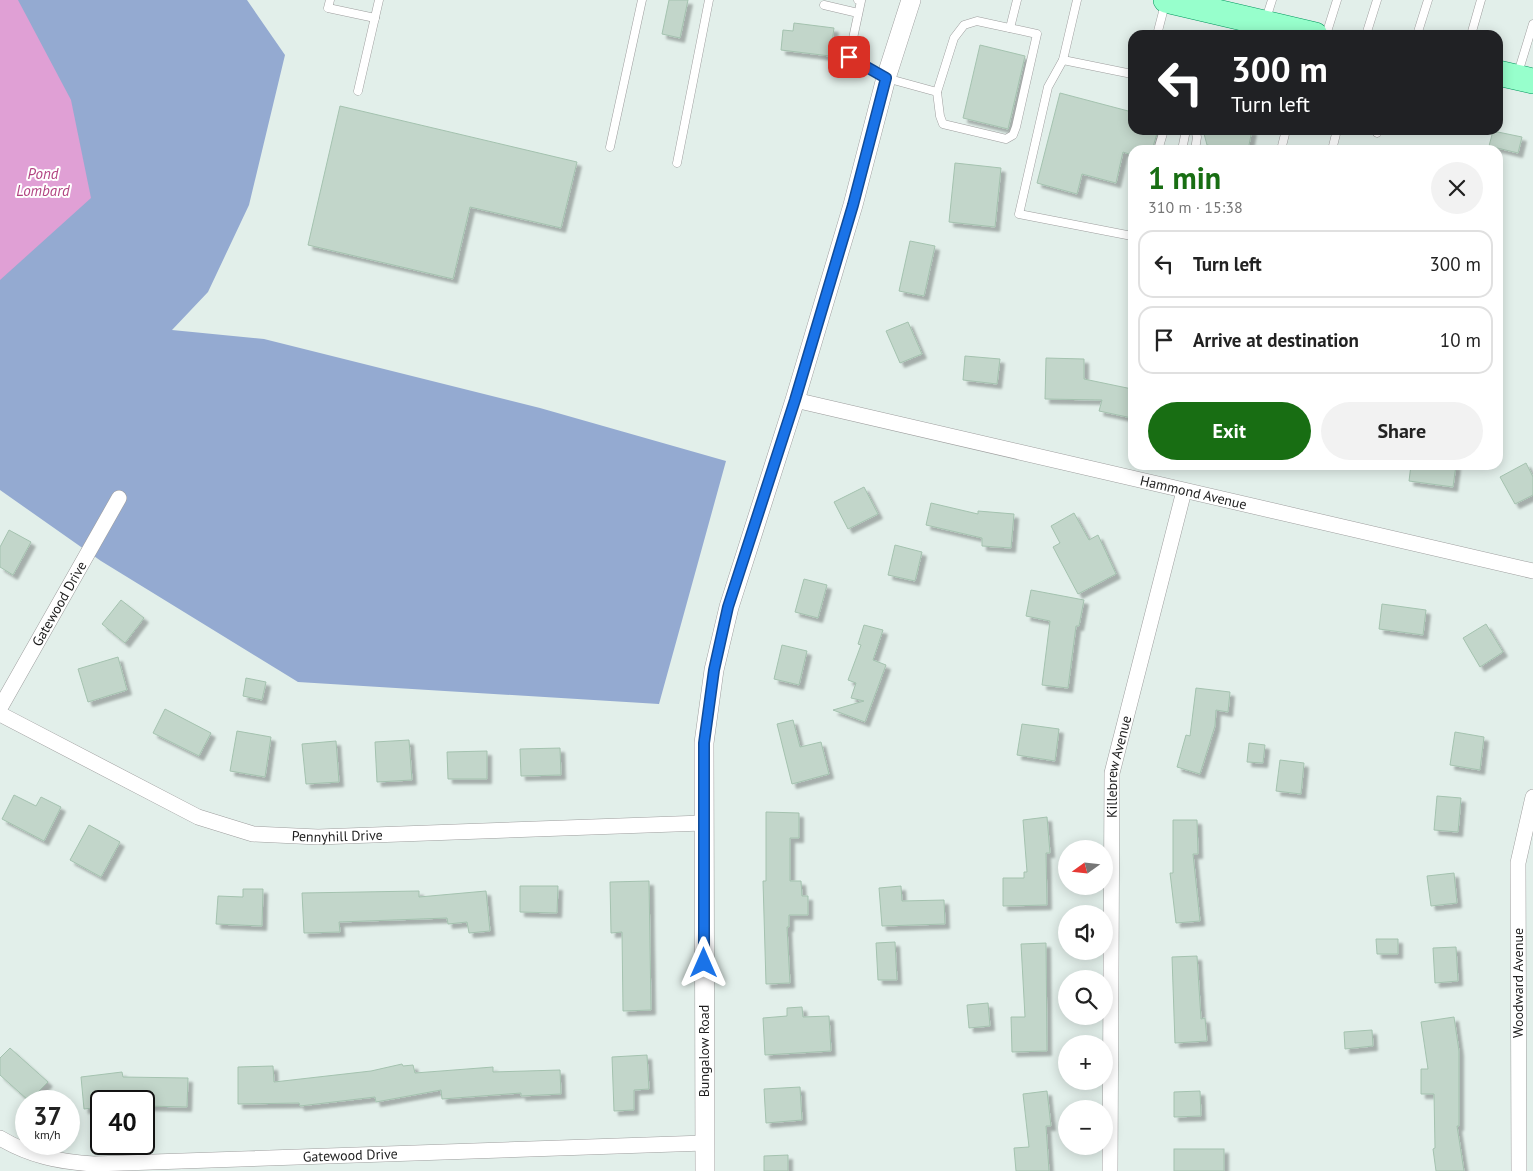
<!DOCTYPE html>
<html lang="en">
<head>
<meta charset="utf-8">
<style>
	:root { --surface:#fff; --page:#f2f2f2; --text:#222; --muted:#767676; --line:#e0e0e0; --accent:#186e13 }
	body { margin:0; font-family:"PT Sans",sans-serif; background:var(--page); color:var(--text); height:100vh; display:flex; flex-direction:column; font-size:19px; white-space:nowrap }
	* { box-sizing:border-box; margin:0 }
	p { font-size:16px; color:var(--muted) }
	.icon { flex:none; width:28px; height:28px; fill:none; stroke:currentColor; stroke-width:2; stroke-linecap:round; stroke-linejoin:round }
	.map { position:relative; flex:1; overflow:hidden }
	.drawer { position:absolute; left:1128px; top:145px; width:375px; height:325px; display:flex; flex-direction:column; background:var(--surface); border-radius:15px; box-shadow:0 2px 12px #0003 }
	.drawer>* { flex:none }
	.guide { position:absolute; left:1128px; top:30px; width:375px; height:105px; border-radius:15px; box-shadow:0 2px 12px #0003; background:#202124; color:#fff; overflow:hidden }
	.needle { width:32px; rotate:255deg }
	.fabs { position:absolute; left:1058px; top:840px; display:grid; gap:10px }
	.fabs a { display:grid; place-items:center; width:55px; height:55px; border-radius:50%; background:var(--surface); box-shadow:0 2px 12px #0003; font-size:25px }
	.speed { position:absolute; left:15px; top:1090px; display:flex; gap:10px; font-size:25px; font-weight:700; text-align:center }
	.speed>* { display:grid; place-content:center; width:65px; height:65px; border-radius:50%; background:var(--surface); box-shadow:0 2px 12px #0003; line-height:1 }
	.speed small { font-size:12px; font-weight:400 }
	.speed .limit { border:2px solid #111; border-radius:8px; background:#fff; color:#111 }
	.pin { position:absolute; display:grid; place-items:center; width:42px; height:42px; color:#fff; margin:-21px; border-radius:10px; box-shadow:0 2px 8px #0006 }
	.me { position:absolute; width:55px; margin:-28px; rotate:0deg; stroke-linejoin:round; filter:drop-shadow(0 0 4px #0008) }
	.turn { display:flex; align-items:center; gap:18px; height:105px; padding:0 20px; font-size:22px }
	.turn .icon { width:65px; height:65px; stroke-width:2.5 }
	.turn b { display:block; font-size:35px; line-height:42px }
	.round { display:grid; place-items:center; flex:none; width:52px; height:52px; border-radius:26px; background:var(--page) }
	.headline { display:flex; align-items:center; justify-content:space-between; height:85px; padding:0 20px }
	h1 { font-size:30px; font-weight:600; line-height:38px; color:var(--accent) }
	.cta { display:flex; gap:10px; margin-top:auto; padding:10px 20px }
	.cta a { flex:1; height:58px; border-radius:30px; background:var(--accent); color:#fff; font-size:20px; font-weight:600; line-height:58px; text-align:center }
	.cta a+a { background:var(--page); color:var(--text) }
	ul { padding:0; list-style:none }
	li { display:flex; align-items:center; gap:15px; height:68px; margin:0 10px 8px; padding:0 10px; border:2px solid var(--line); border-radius:15px }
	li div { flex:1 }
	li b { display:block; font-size:19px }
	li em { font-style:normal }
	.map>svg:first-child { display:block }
	.forest { fill:#94aad1 }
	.water { fill:#e0a0d5 }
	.building { fill:#c2d6ca; stroke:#a4c2af; filter:url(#shadow) }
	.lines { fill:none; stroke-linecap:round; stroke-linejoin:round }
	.service-casing { stroke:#9e9e9e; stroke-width:9 }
	.minor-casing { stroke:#9e9e9e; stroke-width:16 }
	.tertiary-casing { stroke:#9e9e9e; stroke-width:20 }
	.primary-casing { stroke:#00965c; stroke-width:26 }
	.service { stroke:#fff; stroke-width:8 }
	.minor { stroke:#fff; stroke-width:15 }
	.tertiary { stroke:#fff; stroke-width:19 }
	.primary { stroke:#97ffcc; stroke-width:25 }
	.route-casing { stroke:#114b97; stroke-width:12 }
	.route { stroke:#1a73e8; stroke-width:9 }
	.labels { text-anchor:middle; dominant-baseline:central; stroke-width:4; stroke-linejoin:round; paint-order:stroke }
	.street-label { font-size:14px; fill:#1d1d1d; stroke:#fff }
	.water-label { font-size:15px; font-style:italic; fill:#b24482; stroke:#fff }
</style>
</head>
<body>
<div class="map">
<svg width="1533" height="1171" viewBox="0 0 1533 1171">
	<defs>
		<filter id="shadow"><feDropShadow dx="4.5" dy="4.5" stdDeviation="1" flood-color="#0004"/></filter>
	</defs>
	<rect width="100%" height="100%" fill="#e2efea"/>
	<polygon class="forest" points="0,0 247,0 285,55 249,205 208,292 172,330 264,339 540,408 726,461 659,704 298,682 101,561 0,490"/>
	<polygon class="water" points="0,0 18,0 71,100 91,198 0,280"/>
	<g class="building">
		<polygon points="669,0 688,0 680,38 662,34"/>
		<polygon points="794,23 834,28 830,56 781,50 783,30 793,31"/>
		<polygon points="980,45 1025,56 1008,129 963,118"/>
		<polygon points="1060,93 1132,112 1132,130 1158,130 1152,150 1132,150 1132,155 1123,152 1116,183 1082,174 1077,194 1037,183"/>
		<polygon points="340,106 577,162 561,228 470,207 453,279 308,245"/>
		<polygon points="1203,130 1252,130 1248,150 1221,150 1222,148 1207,145"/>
		<polygon points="1493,131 1522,137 1518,153 1489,146"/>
		<polygon points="955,163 1001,168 995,227 949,222"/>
		<polygon points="910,241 935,246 924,296 899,291"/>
		<polygon points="908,322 922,354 900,363 886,331"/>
		<polygon points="965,356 1000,359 997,384 963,380"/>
		<polygon points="1046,358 1084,359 1084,379 1132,389 1132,418 1099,411 1102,400 1045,399"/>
		<polygon points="1526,463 1533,477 1533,495 1515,504 1500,477"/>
		<polygon points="1411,465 1456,465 1453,487 1409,481"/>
		<polygon points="864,487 878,514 848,529 834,502"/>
		<polygon points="931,503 978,514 978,511 1014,514 1011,548 982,546 982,538 926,525"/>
		<polygon points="1074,513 1089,540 1098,535 1116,574 1078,594 1053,547 1060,543 1051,526"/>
		<polygon points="9,530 31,542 13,575 0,567 0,547"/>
		<polygon points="895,545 922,552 915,581 888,575"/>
		<polygon points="804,579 827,585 818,618 795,612"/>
		<polygon points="1031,590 1084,600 1079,626 1076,626 1068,688 1042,685 1050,621 1026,616"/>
		<polygon points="121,600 144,618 125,643 102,624"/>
		<polygon points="1382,604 1426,610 1423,635 1379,629"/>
		<polygon points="1486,624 1503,652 1480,667 1463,638"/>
		<polygon points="864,625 883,630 873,660 886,665 865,722 833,710 864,701 851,698 856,683 848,680 861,645 858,644"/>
		<polygon points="782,645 807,651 799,685 774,679"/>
		<polygon points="118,657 127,690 88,702 78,669"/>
		<polygon points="246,678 266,682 262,700 243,696"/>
		<polygon points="1196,688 1230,692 1228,712 1216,710 1215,726 1200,774 1177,767 1186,735 1190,736"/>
		<polygon points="165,709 211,733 199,756 153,733"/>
		<polygon points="793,720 800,747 821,742 829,774 792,784 777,724"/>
		<polygon points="1022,724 1059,729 1055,761 1017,755"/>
		<polygon points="237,731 271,737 265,777 230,771"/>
		<polygon points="1455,732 1484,737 1480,770 1450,765"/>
		<polygon points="409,740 412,780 377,782 375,742"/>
		<polygon points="336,741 339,782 306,784 302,744"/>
		<polygon points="1249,743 1265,745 1263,763 1247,762"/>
		<polygon points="560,748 561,775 521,776 520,749"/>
		<polygon points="487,751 487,779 448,779 447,752"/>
		<polygon points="1280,760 1304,763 1301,794 1276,791"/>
		<polygon points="14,795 36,806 41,797 61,807 44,841 2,819"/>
		<polygon points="1437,796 1461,798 1458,832 1434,830"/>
		<polygon points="766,812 799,813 799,838 790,838 790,881 801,881 802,896 808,896 808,915 789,915 789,927 787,927 790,983 766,984 763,881 766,881"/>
		<polygon points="1047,817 1050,853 1046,853 1047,905 1003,906 1003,878 1024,878 1024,872 1027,872 1023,820"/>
		<polygon points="1173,820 1197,820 1198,854 1193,854 1200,921 1176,923 1170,873 1173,873"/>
		<polygon points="89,825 120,842 101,877 70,860"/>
		<polygon points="1454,873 1457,903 1431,906 1427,876"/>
		<polygon points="649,881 651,1010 623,1011 622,932 611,933 610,882"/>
		<polygon points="520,886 558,886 557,913 520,912"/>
		<polygon points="901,886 902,901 944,900 945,924 882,926 879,888"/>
		<polygon points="243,889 263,889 262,926 216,924 218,896 243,897"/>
		<polygon points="419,891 419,897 486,891 490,931 469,933 467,922 448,924 447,918 339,922 340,932 304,933 302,893"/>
		<polygon points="1376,939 1398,939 1398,954 1377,954"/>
		<polygon points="895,942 897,980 878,980 876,943"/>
		<polygon points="1046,943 1047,1051 1012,1052 1011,1017 1025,1017 1021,944"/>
		<polygon points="1456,947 1458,981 1435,983 1433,948"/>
		<polygon points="1197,956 1201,1019 1205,1018 1207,1041 1175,1043 1172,957"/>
		<polygon points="988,1003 990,1026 969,1028 967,1005"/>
		<polygon points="802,1007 803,1017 829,1016 831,1051 765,1055 763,1018 787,1016 787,1008"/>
		<polygon points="1454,1017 1459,1051 1459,1126 1457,1126 1464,1171 1436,1171 1433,1149 1435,1148 1434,1094 1421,1094 1421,1069 1428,1069 1421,1022"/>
		<polygon points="1372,1030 1373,1046 1345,1049 1344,1032"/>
		<polygon points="10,1048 48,1082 29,1101 0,1075 0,1058"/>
		<polygon points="647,1055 649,1089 634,1090 634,1110 614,1111 612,1057"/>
		<polygon points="402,1064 403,1066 413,1065 415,1073 493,1067 493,1072 560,1070 561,1094 521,1096 521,1093 442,1099 441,1090 376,1102 375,1097 300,1106 299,1103 238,1104 238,1067 273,1066 274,1082 371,1071"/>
		<polygon points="122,1072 123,1077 188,1078 187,1107 147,1106 147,1101 101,1101 101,1107 84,1109 81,1077"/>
		<polygon points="800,1087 802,1120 766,1123 764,1089"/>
		<polygon points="1047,1091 1051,1126 1046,1126 1049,1171 1016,1171 1014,1148 1029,1147 1023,1094"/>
		<polygon points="1200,1091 1201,1116 1174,1117 1174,1092"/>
		<rect x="1174" y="1149" width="50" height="22"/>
		<polygon points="788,1155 788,1171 764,1171 764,1156"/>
	</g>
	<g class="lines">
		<g class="service-casing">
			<g id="service">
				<polyline points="330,0 328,8 375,18"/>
				<polyline points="858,0 861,1 849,57 886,78 937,92"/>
				<polyline points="1077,0 1063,60 1132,74"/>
				<polyline points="824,5 858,13"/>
				<polyline points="1266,19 1272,0"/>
				<polygon points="977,21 1037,34 1016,127 1013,135 1006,139 943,124 940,116 937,92 954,38 964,25"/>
				<polyline points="1010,28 1017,0"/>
				<polyline points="1157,35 1165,4"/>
				<polyline points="1326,35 1337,0"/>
				<polyline points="1366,35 1377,0"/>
				<polyline points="1417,35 1428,0"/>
				<polyline points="1471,35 1481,0"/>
				<polyline points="1063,60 1048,87 1019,214 1132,236"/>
				<polyline points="1518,73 1533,24"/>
				<polyline points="358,91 379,0"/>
				<polyline points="1195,130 1197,137 1195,150"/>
				<polyline points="1376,130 1377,133"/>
				<polyline points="610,147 642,0"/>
				<polyline points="1158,150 1164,130"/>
				<polyline points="1182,150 1186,130"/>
				<polyline points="1281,150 1286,130"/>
				<polyline points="1332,150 1337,130"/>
				<polyline points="677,163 709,0"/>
			</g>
		</g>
		<g class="minor-casing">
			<g id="minor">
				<path id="s1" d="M795,400L1533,571"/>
				<path id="s2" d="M0,708L119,498"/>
				<path id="s3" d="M0,714L198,817L253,834L318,837L703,823"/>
				<path id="s4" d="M0,1138C30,1156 60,1162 94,1164L705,1143"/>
				<path id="s5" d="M1110,1171L1112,773L1184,491"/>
				<polyline points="1519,1171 1518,863 1533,797"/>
			</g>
		</g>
		<g class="tertiary-casing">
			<polyline id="tertiary" points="705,1171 704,743 714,670 729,607 795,400 853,205 886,78 911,0"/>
		</g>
		<g class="primary-casing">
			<g id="primary">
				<polyline points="1166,0 1315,35"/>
				<polyline points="1498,73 1533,81"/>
			</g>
		</g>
		<use href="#service" class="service"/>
		<use href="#minor" class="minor"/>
		<use href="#tertiary" class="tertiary"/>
		<use href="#primary" class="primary"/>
	</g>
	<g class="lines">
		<g class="route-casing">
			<polyline id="route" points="704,963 704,743 714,670 728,607 795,400 853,205 886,78 849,57"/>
		</g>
		<use href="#route" class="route"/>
	</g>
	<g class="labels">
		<g class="street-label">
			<text stroke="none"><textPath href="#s1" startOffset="409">Hammond Avenue</textPath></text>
			<text stroke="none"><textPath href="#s2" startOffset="120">Gatewood Drive</textPath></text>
			<text stroke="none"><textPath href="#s5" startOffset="405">Killebrew Avenue</textPath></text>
			<text stroke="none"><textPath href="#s3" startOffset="365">Pennyhill Drive</textPath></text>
			<text transform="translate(1518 983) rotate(-90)">Woodward Avenue</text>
			<text transform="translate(704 1051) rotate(-90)">Bungalow Road</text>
			<text stroke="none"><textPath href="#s4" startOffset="355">Gatewood Drive</textPath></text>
		</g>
		<g class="water-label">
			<text x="43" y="173">Pond<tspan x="43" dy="17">Lombard</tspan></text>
		</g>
	</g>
</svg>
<div class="fabs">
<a><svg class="needle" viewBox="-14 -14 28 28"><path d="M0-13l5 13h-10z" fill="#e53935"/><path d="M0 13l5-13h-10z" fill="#767676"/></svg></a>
<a><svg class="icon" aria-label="sound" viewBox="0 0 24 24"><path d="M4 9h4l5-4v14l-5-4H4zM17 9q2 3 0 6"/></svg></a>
<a><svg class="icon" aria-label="search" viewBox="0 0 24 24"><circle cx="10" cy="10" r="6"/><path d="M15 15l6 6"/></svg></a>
<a>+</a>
<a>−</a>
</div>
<div class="speed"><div>37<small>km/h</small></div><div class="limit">40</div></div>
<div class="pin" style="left:849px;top:57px;background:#d93025"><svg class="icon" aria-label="arrive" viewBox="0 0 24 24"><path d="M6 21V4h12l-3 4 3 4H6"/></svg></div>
<svg class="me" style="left:704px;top:963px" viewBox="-20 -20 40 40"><path d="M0-17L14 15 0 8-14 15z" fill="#1a73e8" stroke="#fff" stroke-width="4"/></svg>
<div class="guide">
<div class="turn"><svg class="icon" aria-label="left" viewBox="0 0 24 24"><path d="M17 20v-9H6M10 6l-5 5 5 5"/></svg><div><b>300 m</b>Turn left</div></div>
</div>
<section class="drawer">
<div class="headline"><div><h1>1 min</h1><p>310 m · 15:38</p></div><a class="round"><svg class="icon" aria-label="close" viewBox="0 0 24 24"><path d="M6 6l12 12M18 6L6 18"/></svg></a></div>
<ul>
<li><svg class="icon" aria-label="left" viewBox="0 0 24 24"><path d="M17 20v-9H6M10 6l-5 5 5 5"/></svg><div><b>Turn left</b></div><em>300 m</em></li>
<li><svg class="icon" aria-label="arrive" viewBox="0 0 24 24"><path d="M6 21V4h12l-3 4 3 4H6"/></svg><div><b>Arrive at destination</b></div><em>10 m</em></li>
</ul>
<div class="cta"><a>Exit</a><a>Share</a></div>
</section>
</div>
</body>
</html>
